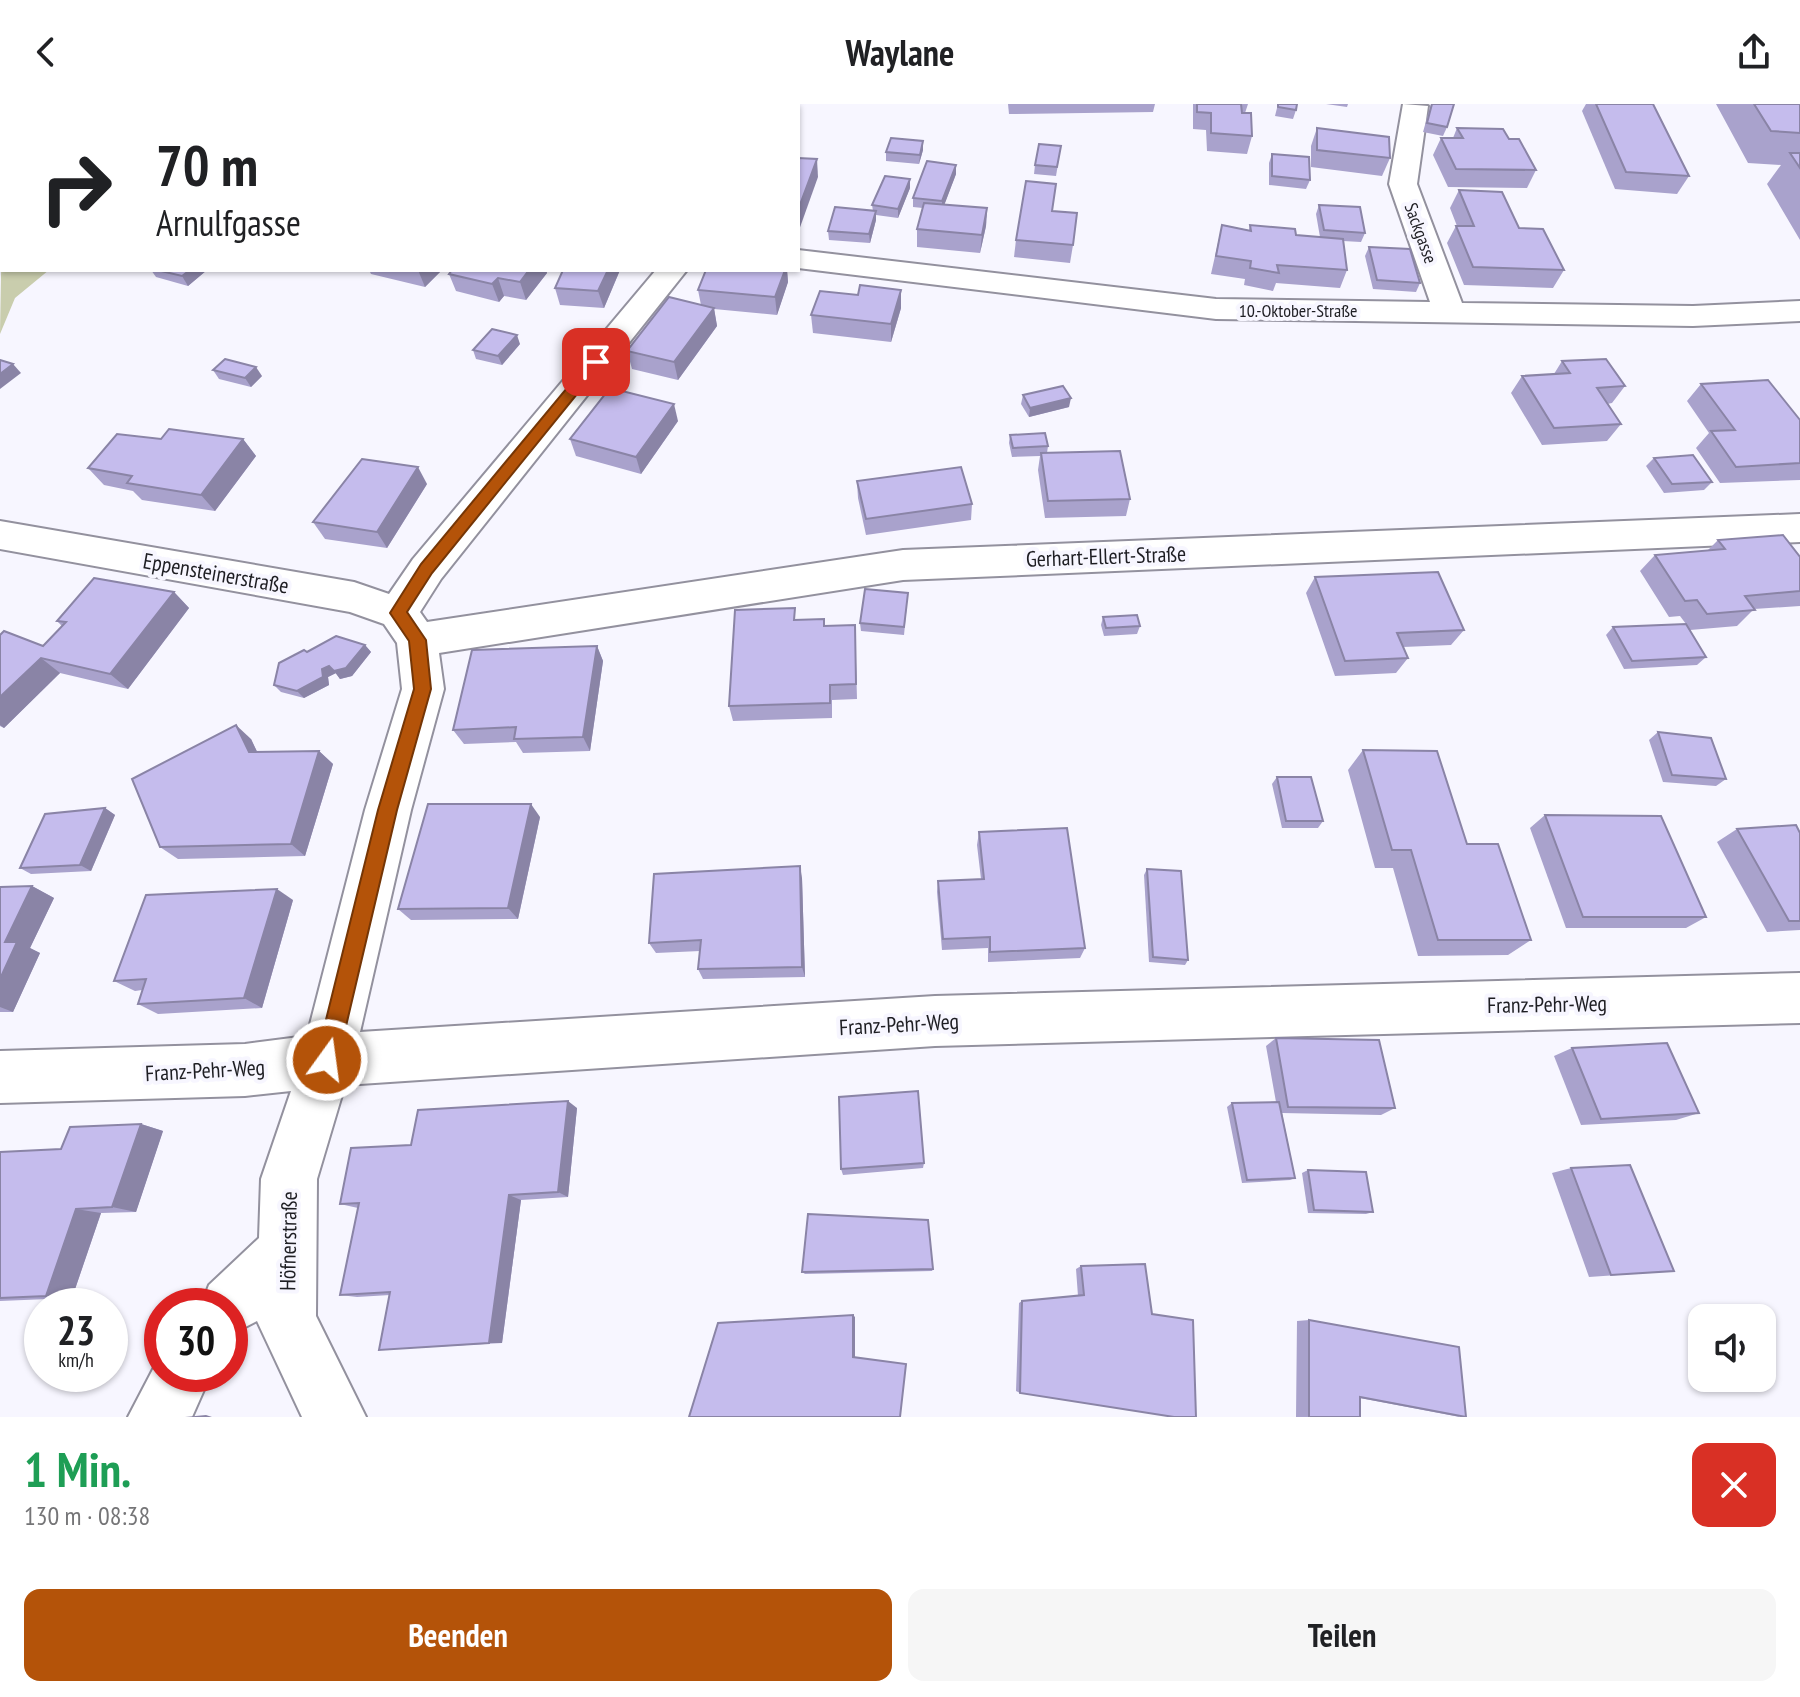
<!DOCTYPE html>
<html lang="de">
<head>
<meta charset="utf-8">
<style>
	:root { --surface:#fff; --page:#f6f6f6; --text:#202124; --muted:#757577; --accent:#b45309 }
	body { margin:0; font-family:"PT Sans Narrow",sans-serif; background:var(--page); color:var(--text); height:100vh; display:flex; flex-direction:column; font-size:30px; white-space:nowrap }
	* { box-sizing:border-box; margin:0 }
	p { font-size:26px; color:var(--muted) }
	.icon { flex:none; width:44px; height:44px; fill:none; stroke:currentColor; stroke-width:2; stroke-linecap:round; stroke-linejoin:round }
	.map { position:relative; height:1313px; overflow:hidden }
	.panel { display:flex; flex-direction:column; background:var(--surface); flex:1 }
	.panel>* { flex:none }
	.hud { position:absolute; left:0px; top:0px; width:800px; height:168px; box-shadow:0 2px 6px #0004; background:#fff; color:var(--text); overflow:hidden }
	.fabs { position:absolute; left:1688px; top:1200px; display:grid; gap:16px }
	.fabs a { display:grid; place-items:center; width:88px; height:88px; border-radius:16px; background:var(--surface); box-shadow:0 2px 6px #0004; font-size:40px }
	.speed { position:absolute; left:24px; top:1184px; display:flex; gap:16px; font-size:40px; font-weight:700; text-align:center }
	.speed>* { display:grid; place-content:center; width:104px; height:104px; border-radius:50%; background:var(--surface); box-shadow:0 2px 6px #0004; line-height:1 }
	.speed small { font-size:20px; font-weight:400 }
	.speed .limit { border:12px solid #d22; background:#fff; color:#111 }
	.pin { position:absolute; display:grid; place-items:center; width:68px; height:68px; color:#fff; margin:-34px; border-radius:16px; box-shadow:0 4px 12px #0006 }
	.me { position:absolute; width:88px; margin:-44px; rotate:14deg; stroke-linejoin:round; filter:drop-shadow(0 0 6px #0008) }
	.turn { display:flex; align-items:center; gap:28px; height:168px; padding:0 24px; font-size:36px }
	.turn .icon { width:104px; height:104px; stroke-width:2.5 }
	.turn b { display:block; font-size:56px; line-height:68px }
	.round { display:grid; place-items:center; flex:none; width:84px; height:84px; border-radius:16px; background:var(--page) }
	.headline { display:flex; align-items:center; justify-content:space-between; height:136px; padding:0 24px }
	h1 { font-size:48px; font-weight:700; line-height:60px; color:#1e9e55 }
	.button { display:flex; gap:16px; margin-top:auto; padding:16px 24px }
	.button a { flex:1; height:92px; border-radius:16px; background:var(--accent); color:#fff; font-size:32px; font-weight:700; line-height:92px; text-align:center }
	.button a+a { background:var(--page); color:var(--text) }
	header { display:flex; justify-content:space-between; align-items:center; height:104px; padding:0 24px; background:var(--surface); font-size:36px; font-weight:700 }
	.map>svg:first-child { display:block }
	.green { fill:#c9cdad }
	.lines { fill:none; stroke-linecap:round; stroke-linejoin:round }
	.minor-casing { stroke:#93919e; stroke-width:4 }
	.minor { fill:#fff; fill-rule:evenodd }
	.wall { fill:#a9a2cc }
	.shaded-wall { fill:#8a84a6 }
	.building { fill:#c5bced; stroke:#8a84a6; stroke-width:2 }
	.route { fill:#b45309; stroke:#753606; stroke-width:2 }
	.labels { text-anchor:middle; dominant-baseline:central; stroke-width:8; stroke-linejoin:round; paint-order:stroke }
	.far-street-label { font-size:18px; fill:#1e1e23; stroke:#f7f6ff }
	.street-label { font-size:22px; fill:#1e1e23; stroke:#f7f6ff }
</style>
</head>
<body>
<header><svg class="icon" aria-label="back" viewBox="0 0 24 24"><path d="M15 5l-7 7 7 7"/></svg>Waylane<svg class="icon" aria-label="share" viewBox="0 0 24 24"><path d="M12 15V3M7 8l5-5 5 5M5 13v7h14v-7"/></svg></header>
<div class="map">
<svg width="1800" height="1313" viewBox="0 0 1800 1313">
	<rect width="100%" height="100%" fill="#f7f6ff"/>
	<polygon class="green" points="2,114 2,166 49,166 15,194 0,230"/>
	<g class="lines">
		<g class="minor-casing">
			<g id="minor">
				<polygon points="1403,0 1428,2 1417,80 1462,199 1693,202 1800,197 1800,217 1693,222 1216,215 798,164 798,146 1216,195 1430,198 1389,80"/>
				<rect x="0" y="41" width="2" height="16"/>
				<polygon points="656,166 687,166 441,475 420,508 427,518 903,446 1800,410 1800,438 903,476 439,549 444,585 411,706 360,928 935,892 1800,869 1800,919 935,942 345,981 317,1075 316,1212 366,1313 302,1313 257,1217 230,1231 230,1202 201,1202 209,1181 259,1134 261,1075 291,987 245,992 0,999 0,947 245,940 307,932 365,706 402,585 397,539 384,520 350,508 0,445 0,417 354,478 389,490 413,455"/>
				<polygon points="162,1248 162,1270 211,1270 192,1313 128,1313"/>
			</g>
		</g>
		<use href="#minor" class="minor"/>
	</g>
	<g class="wall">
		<polygon points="677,0 730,0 729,2 655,2"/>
		<polygon points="1008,0 1155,0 1153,8 1009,10"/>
		<polygon points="1193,0 1248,0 1245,9 1252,32 1247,50 1207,47 1206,26 1193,25"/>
		<polygon points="1278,0 1296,6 1293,15 1275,12"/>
		<polygon points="1326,0 1348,0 1347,3"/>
		<polygon points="1431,0 1454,0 1447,23 1443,32 1423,28"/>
		<polygon points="1586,0 1653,0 1689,72 1677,90 1615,85 1582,7"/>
		<polygon points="1716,0 1800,0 1800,136 1767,80 1781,61 1748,59"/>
		<polygon points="1317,24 1390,54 1382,72 1311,63 1311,42"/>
		<polygon points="1457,24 1509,35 1536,66 1527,84 1448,83 1433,51 1441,34 1453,34"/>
		<polygon points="923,37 923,46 919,60 886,57 886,48"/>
		<polygon points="1061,42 1056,72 1034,70 1035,61"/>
		<polygon points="1272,50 1310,76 1306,85 1269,81 1269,59"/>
		<polygon points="956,61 956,70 944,101 987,104 986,122 980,149 917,143 917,125 923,104 913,103 913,94"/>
		<polygon points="910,84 898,114 876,111 876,116 870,139 829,136 828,127 873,107 872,101"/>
		<polygon points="1459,86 1519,124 1564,166 1553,184 1464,181 1447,139 1456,122 1457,122 1450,104"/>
		<polygon points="1319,101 1365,129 1361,138 1343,137 1347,166 1340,184 1276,179 1273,187 1244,181 1245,175 1211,170 1222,121 1249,126 1250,121 1296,131 1320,133 1316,110"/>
		<polygon points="1052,107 1073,141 1070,159 1014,153 1016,136"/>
		<polygon points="1369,143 1420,179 1416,188 1373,185 1365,152"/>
		<polygon points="151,166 207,166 188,182 156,173"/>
		<polygon points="369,166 442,166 425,183 371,170"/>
		<polygon points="452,166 546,166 547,169 526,196 504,192 499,198 456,187 449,170"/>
		<polygon points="563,166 620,166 604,204 560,201 555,184"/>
		<polygon points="706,166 787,166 788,178 777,211 714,205 717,222 678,276 632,265 627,247 701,201 698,186"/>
		<polygon points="901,204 891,238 813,229 811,211"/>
		<polygon points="520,240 502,261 476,255 473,246"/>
		<polygon points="1562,257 1625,282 1612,299 1607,300 1621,320 1607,337 1542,341 1511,289 1522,272 1554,270"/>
		<polygon points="213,266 262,272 251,283 219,275"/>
		<polygon points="1701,280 1800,316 1800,376 1720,379 1696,344 1709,329 1687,297"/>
		<polygon points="1023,291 1069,303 1029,313 1021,300"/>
		<polygon points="678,317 641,370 576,352 570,335"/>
		<polygon points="1010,331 1048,342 1047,349 1130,395 1126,412 1045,414 1038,366 1040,352 1012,353 1009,339"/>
		<polygon points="161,335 243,335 256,352 215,407 142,396 133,387 104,381 88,364"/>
		<polygon points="1654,354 1712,378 1704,386 1664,389 1646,362"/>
		<polygon points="857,377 972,400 971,416 866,431 858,394"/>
		<polygon points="427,380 387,444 325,435 313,418"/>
		<polygon points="1718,436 1800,453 1800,502 1754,505 1737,522 1690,526 1706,553 1697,561 1624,565 1606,531 1613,523 1686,520 1680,512 1669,513 1640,467 1655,451 1707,447"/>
		<polygon points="1315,473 1464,526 1451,541 1403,543 1408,554 1396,569 1335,572 1306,489"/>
		<polygon points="174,488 189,504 128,585 60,569 4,624 0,622 0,531 43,542 62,522 57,517"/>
		<polygon points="908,489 904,531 861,527 860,519"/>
		<polygon points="1103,513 1140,522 1137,530 1104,532 1101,521"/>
		<polygon points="796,516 825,522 855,521 857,595 832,596 832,614 733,617 729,602"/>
		<polygon points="365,541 371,548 352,572 340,575 336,569 328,573 329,581 304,594 281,588 274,581 307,548"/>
		<polygon points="597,542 603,557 590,647 523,649 516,638 464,640 453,626"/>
		<polygon points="1658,628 1726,675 1716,682 1663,678 1649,636"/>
		<polygon points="251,635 257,648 319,647 333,660 305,752 178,755 160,743"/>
		<polygon points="1363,646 1467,740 1531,836 1508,851 1418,852 1393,764 1375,764 1348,666"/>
		<polygon points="1277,673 1323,717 1318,724 1282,724 1272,680"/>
		<polygon points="105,704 115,711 91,767 31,770 20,764"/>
		<polygon points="1545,711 1706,813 1686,824 1566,824 1530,724"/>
		<polygon points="540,713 518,815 411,816 398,805"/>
		<polygon points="1737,725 1800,729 1800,826 1767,828 1717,738"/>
		<polygon points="979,728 1085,844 1080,854 988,858 988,844 942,846 937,788 938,777 981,775 977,741"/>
		<polygon points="1147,765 1188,856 1185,861 1149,858 1144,771"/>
		<polygon points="802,774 805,873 703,875 698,865 700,847 656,849 649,839"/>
		<polygon points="32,782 54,794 30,844 40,849 13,908 0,908 0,783"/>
		<polygon points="293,796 262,904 158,910 138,900 142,886 135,887 114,877"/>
		<polygon points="1276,934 1395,1004 1381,1011 1282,1009 1295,1074 1290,1076 1242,1079 1227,1003 1232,999 1276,998 1266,942"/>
		<polygon points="1572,944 1699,1009 1676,1016 1581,1021 1554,952"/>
		<polygon points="577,1004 568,1093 521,1096 502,1239 379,1246 390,1191 357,1193 340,1191 358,1104 340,1100 411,1041"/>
		<polygon points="141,1020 163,1027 136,1108 101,1109 72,1194 0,1197 0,1048 61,1045"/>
		<polygon points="924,1059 923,1064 843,1071 841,1065"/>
		<polygon points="1571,1064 1674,1167 1589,1173 1552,1069"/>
		<polygon points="1308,1066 1373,1108 1366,1110 1308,1109 1302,1069"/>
		<polygon points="1081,1162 1152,1210 1020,1289 1016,1287 1019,1199 1022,1197 1078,1192 1076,1165"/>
		<polygon points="933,1165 932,1167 805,1170 802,1168"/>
		<polygon points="1309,1216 1460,1313 1360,1294 1360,1313 1296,1313 1297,1217"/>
	</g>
	<g class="shaded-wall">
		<polygon points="307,0 334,0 332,2 304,2"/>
		<polygon points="923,37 923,46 919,60 920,51"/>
		<polygon points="817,55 818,73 798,129 798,106"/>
		<polygon points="956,61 956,70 942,107 942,97"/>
		<polygon points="910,75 910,84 898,114 898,105"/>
		<polygon points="987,104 986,122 980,149 982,131"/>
		<polygon points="876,107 876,116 870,139 869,130"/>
		<polygon points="190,166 207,166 188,182 182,172"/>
		<polygon points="418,166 442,166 425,183"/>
		<polygon points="529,166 546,166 547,169 526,196 520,178"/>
		<polygon points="608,166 620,166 604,204 598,187"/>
		<polygon points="785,166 787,166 788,178 777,211 775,193"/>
		<polygon points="498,174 504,192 499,198 492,180"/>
		<polygon points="901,186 901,204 891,238 891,220"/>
		<polygon points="714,204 717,222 678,276 674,258"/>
		<polygon points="517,231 520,240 502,261 498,252"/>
		<polygon points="13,260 21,269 0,285 0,270"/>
		<polygon points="256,263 262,272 251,283 245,274"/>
		<polygon points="1071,294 1069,303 1029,313 1030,304"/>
		<polygon points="674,300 678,317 641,370 636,353"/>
		<polygon points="243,335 256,352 215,407 201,391"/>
		<polygon points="418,363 427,380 387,444 377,428"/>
		<polygon points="174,488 189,504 128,585 110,570"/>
		<polygon points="365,541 371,548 352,572 340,575 334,567"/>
		<polygon points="597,542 603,557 590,647 583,633"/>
		<polygon points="41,554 60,569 4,624 0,621 0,593"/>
		<polygon points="329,562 336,569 328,573 329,581 304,594 297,587 322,565"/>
		<polygon points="236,621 251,635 264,662 249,648"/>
		<polygon points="319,647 333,660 305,752 291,740"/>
		<polygon points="531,700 540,713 518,815 508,804"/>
		<polygon points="105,704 115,711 91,767 80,761"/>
		<polygon points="800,762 802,774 805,873 802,863"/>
		<polygon points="32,782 54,794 30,844 40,849 13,908 0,903 0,875 5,838"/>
		<polygon points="277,785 293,796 262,904 244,894"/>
		<polygon points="568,997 577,1004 568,1093 558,1088"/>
		<polygon points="141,1020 163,1027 136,1108 112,1103"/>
		<polygon points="509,1091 521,1096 502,1239 489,1239"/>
		<polygon points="76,1105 101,1109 72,1194 46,1192"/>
		<polygon points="853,1211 855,1213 855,1253 853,1253"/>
		<polygon points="206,1311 212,1313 185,1313"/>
	</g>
	<g class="building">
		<polygon points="47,0 78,0 75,2 44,2"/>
		<polygon points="246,0 307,0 304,2 244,2"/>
		<polygon points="520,0 542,0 556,1 519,2"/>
		<polygon points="656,0 668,0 690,2 655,2"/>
		<polygon points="1197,0 1241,0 1242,9 1251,9 1252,32 1211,29 1211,9 1197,8"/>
		<polygon points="1278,0 1297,0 1296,6 1278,3"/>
		<polygon points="1432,0 1454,0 1447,23 1427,19"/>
		<polygon points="1596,0 1653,0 1689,72 1626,68"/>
		<polygon points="1754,0 1800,0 1800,29 1771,27"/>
		<polygon points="1317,24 1389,33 1390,54 1317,46"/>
		<polygon points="1457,24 1503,25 1509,35 1519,35 1536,66 1456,65 1441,34 1463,34"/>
		<polygon points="891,34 923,37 920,51 886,48"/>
		<polygon points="1039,40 1061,42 1057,63 1035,61"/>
		<polygon points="1790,49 1800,49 1800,64"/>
		<polygon points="1272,50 1309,53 1310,76 1272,72"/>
		<polygon points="798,54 817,55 798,106"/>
		<polygon points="927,57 956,61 942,97 913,94"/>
		<polygon points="885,72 910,75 898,105 872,101"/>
		<polygon points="1026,77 1056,80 1052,107 1077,109 1073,141 1016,136"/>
		<polygon points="1459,86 1502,88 1519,124 1543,125 1564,166 1473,163 1456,122 1474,122"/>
		<polygon points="924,99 987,104 982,131 917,125"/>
		<polygon points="1319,101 1360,103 1365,129 1324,126"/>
		<polygon points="835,103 876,107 869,130 828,127"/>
		<polygon points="1222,121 1251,127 1250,121 1295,125 1296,131 1343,135 1347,166 1277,161 1279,169 1250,164 1251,157 1216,152"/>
		<polygon points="1369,143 1410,145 1420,179 1377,176"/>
		<polygon points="157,166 190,166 182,172"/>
		<polygon points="452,166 529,166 520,178 498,174 492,180 449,170"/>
		<polygon points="563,166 608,166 598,187 555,184"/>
		<polygon points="706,166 785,166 775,193 698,186"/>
		<polygon points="860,181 901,186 891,220 811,211 820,187 858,191"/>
		<polygon points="669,193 714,204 674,258 627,247"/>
		<polygon points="492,225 517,231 498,252 473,246"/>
		<polygon points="225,255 256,263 245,274 213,266"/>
		<polygon points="1606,255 1625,282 1597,284 1621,320 1554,324 1522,272 1570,269 1562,257"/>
		<polygon points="0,256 13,260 0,270"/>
		<polygon points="1768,276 1800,316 1800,359 1736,363 1711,327 1735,326 1701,280"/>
		<polygon points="1063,282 1071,294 1030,304 1023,291"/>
		<polygon points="610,284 674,300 636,353 570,335"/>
		<polygon points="169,325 243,335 201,391 127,379 132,372 88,364 117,330 161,335"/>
		<polygon points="1045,329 1048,342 1013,344 1010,331"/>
		<polygon points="1120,347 1130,395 1048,397 1041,349"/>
		<polygon points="1693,351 1712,378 1672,380 1654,354"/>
		<polygon points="362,355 418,363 377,428 313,418"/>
		<polygon points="961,363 972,400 866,415 857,377"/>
		<polygon points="1783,431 1800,453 1800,487 1745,492 1755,506 1707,510 1697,496 1685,497 1655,451 1725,445 1718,436"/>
		<polygon points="1438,468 1464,526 1397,529 1408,554 1345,557 1315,473"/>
		<polygon points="94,474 174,488 110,570 41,554 0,593 0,531 4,527 43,542 66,518 57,517"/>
		<polygon points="865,485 908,489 904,523 860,519"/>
		<polygon points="795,504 794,516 824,515 824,522 855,521 856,580 830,581 830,599 729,602 735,506"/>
		<polygon points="1137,511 1140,522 1106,524 1103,513"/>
		<polygon points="1686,520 1706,553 1632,557 1613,523"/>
		<polygon points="336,532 365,541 346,564 334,567 329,562 322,565 323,573 297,587 274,581 279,559 304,546 307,548"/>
		<polygon points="597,542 583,633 514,635 516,623 453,626 472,546"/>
		<polygon points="236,621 249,648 319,647 291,740 160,743 132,675"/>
		<polygon points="1658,628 1711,634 1726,675 1672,671"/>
		<polygon points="1363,646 1437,647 1467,740 1498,740 1531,836 1438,836 1411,746 1392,746"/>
		<polygon points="1277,673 1311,673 1323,717 1286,717"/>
		<polygon points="428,700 531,700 508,804 398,805"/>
		<polygon points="105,704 80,761 20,764 45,710"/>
		<polygon points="1545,711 1661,712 1706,813 1583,813"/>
		<polygon points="1796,721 1800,729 1800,817 1789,817 1737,725"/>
		<polygon points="1067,724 1085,844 990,848 990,833 943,835 938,777 984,775 979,728"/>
		<polygon points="800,762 802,863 698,865 701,836 649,839 654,770"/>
		<polygon points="1147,765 1181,767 1188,856 1153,853"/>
		<polygon points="32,782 5,838 17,838 0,875 0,783"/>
		<polygon points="277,785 244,894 138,900 146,875 114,877 146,791"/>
		<polygon points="1276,934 1379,936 1395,1004 1288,1003"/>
		<polygon points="1667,939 1699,1009 1601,1015 1572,944"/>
		<polygon points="918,987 924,1059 841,1065 839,993"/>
		<polygon points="568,997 558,1088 509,1091 489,1239 379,1246 390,1188 340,1191 359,1099 340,1100 351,1044 411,1041 418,1006"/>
		<polygon points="1279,998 1295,1074 1247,1076 1232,999"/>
		<polygon points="141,1020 112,1103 76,1105 46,1192 0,1194 0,1048 61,1045 70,1023"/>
		<polygon points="1630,1061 1674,1167 1611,1171 1571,1064"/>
		<polygon points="1308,1066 1366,1068 1373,1108 1314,1106"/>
		<polygon points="808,1110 928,1116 933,1165 802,1168"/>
		<polygon points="1145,1160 1152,1210 1193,1216 1196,1313 1174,1313 1020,1289 1022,1197 1084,1191 1081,1162"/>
		<polygon points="853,1211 853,1253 906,1260 900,1313 689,1313 718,1219"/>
		<polygon points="1309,1216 1459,1243 1466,1313 1360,1293 1360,1313 1309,1313"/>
	</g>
	<polygon class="route" points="591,255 603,258 432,469 407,508 426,536 431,585 397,706 338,956 335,964 327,967 320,964 316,956 378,706 414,585 409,537 390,509 421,460"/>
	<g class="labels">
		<g class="far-street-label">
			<text transform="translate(1421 129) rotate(70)">Sackgasse</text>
			<text x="1298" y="206">10.-Oktober-Straße</text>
		</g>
		<g class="street-label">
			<text transform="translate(1106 452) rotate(-2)">Gerhart-Ellert-Straße</text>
			<text transform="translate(216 469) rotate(10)">Eppensteinerstraße</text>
			<text transform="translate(1547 900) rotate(-1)">Franz-Pehr-Weg</text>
			<text transform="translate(899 920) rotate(-3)">Franz-Pehr-Weg</text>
			<text transform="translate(205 966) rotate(-3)">Franz-Pehr-Weg</text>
			<text transform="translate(288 1137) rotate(-89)">Höfnerstraße</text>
		</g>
	</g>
</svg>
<div class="fabs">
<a><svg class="icon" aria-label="sound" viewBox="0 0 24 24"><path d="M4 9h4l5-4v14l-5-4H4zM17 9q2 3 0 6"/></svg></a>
</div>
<div class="speed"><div>23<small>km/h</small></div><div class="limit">30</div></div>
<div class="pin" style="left:596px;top:258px;background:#d93025"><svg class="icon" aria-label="arrive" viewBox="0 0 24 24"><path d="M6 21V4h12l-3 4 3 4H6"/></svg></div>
<svg class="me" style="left:327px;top:956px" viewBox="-20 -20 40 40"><circle r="17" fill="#b45309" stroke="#fff" stroke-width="3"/><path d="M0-11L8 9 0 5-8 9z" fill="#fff"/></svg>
<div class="hud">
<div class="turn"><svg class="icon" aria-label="right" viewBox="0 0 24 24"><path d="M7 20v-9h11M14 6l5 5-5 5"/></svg><div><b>70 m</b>Arnulfgasse</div></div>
</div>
</div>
<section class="panel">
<div class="headline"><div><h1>1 Min.</h1><p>130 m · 08:38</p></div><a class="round" style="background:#d93025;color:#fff"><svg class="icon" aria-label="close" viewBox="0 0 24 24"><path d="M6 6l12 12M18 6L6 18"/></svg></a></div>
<div class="button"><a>Beenden</a><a>Teilen</a></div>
</section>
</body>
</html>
